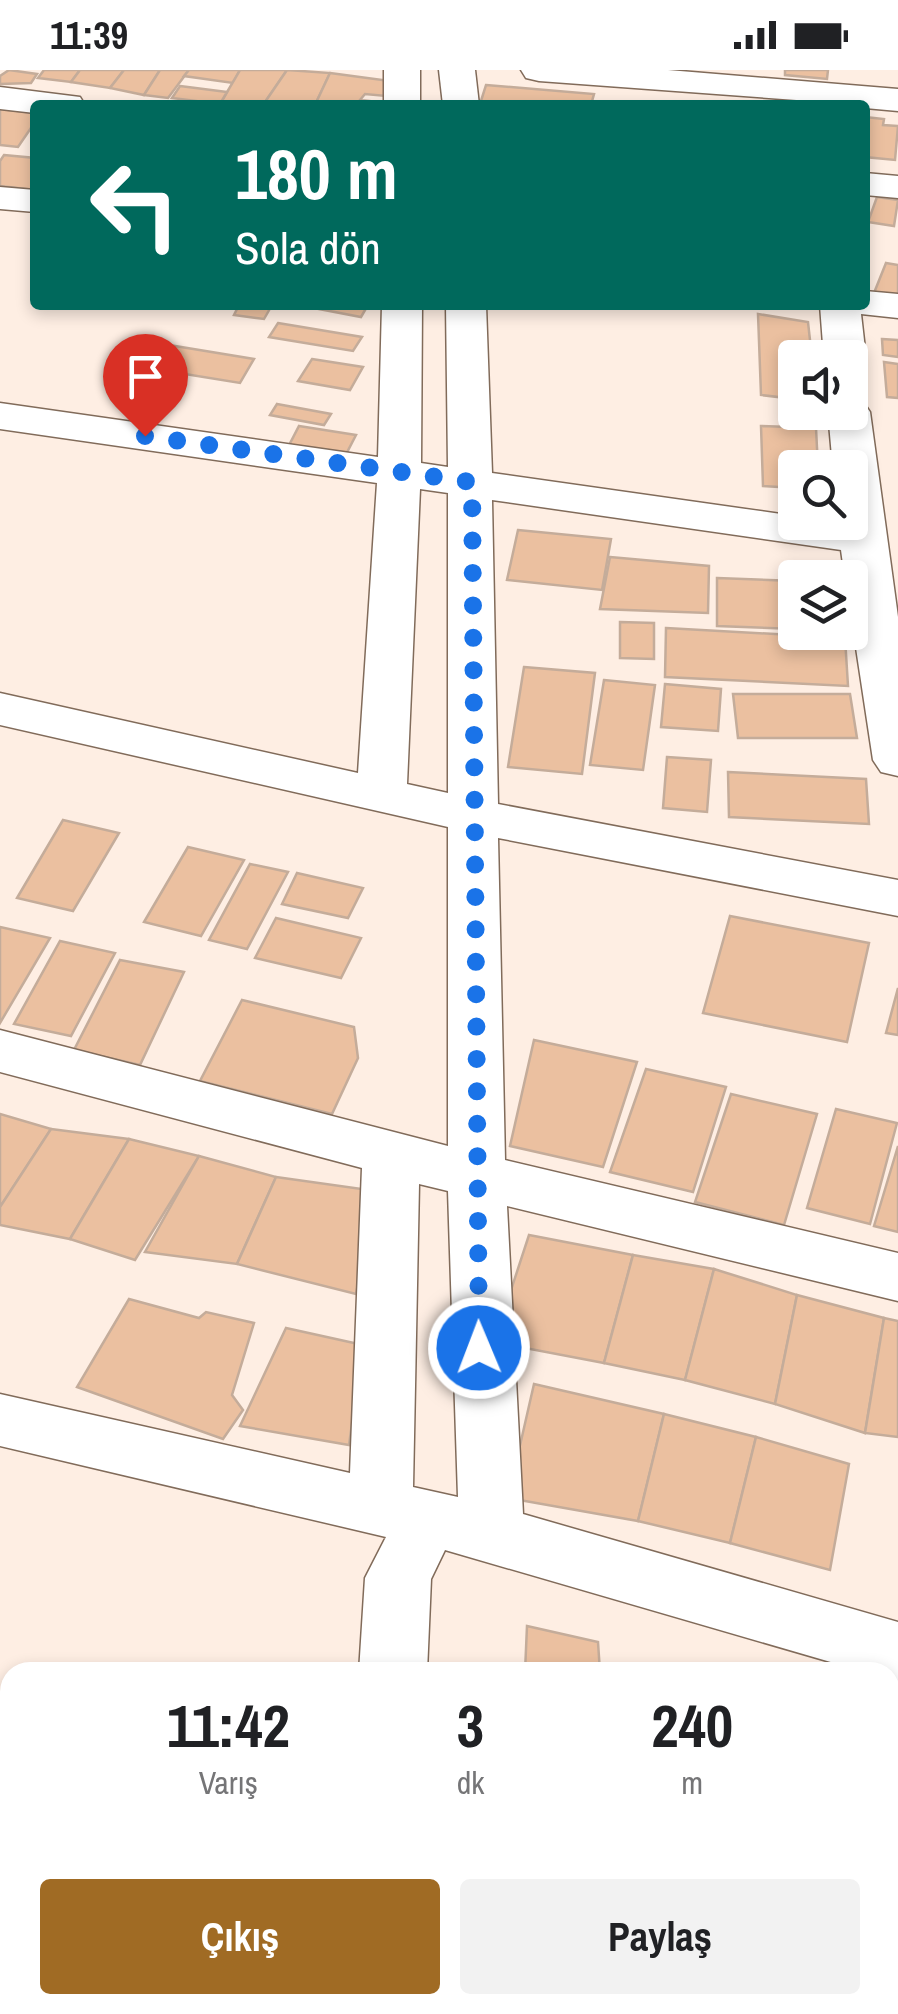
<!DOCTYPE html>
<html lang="tr">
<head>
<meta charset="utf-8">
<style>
	:root { --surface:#fff; --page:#f2f2f2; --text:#202124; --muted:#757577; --accent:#a06b24 }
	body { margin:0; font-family:"Archivo Narrow",sans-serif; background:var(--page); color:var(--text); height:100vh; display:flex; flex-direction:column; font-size:38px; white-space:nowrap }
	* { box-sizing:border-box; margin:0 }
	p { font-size:32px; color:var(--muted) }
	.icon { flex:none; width:55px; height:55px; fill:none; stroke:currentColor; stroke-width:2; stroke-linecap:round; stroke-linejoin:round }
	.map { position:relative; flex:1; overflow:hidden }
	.panel { position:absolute; left:0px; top:1592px; width:900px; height:352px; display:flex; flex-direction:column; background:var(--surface); border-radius:30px 30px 0 0; box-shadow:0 5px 15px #0003 }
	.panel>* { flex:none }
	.guide { position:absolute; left:30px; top:30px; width:840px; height:210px; border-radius:10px; box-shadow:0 5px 15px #0003; background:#00695c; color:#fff; overflow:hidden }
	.tools { position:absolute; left:778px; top:270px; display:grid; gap:20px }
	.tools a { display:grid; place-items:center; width:90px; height:90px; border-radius:10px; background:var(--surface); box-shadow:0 5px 15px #0003; font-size:50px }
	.pin { position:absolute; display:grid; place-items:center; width:85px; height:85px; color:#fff; margin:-102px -42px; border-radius:50% 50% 50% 0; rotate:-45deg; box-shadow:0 0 10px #0007 }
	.pin .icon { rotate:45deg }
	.me { position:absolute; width:110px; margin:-55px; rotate:359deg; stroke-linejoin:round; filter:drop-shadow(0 0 8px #0008) }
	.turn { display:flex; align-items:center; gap:35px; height:210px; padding:0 40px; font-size:45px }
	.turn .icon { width:130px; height:130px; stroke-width:2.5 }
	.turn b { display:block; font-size:70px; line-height:85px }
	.eta { display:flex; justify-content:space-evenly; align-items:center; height:170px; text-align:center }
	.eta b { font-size:60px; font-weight:800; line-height:70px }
	.primary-button { display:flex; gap:20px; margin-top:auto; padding:20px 40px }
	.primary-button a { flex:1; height:115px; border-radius:10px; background:var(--accent); color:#fff; font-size:40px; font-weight:800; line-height:115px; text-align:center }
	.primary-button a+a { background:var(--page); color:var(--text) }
	.status { display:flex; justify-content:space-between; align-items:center; height:70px; padding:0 50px; background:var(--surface); direction:ltr }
	.status svg { height:28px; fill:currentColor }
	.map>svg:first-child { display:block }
	.building { fill:#ebc0a0; stroke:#c4ac9a; stroke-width:2.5 }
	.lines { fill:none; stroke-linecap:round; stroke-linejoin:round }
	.minor-casing { stroke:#816b5a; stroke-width:3 }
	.minor { fill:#fff; fill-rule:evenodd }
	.route { stroke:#1a73e8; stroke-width:18; stroke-dasharray:0 32.4 }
</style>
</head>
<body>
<div class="status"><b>11:39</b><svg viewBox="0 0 49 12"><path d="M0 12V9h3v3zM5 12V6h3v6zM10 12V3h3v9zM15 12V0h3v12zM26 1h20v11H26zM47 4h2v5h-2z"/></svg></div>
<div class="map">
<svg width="898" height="1944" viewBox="0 0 898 1944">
	<rect width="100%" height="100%" fill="#feeee3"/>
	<g class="building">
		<polygon points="9,0 37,4 31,13 0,14 0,6"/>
		<polygon points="44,0 80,0 71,12 38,8"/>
		<polygon points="80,0 124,0 110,18 71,12"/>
		<polygon points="124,0 160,0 144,25 110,18"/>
		<polygon points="160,0 189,0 168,28 144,25"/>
		<polygon points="189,0 240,0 233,13 184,6"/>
		<polygon points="240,0 287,0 263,35 220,34"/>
		<polygon points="287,0 330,3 315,35 263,35"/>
		<polygon points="785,0 828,0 827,9 785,5"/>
		<polygon points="330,3 390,11 386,26 365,24 360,30 387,33 315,35"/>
		<polygon points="486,15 594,24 591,35 480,34"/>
		<polygon points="180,16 227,22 220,34 172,28"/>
		<polygon points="0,39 35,43 35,52 18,77 0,75"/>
		<polygon points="865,47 884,49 883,55 898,56 895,90 865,87"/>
		<polygon points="4,85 35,88 35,120 0,116 0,91"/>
		<polygon points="877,127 898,130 894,156 868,152"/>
		<polygon points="886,193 898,195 898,226 874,223"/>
		<polygon points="239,235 272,235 264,249 234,245"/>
		<polygon points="298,235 368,235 361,247"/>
		<polygon points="758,244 808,252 812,288 795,288 795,329 761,325"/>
		<polygon points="278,253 362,267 353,281 269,267"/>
		<polygon points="882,269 898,270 898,287 883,285"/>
		<polygon points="157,273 254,289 240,313 142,297"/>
		<polygon points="312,289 363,297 350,320 298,311"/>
		<polygon points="884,292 898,294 898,328 887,327"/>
		<polygon points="277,334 331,344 324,355 270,345"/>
		<polygon points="299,356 356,365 342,392 285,383"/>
		<polygon points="761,356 816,358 818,398 795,398 795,418 763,416"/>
		<polygon points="518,460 611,469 602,520 507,510"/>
		<polygon points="610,487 709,496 708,543 600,539"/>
		<polygon points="717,508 795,511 795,559 717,556"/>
		<polygon points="620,552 654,553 654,589 620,588"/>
		<polygon points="666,558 845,568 848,616 665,607"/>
		<polygon points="524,597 595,603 582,704 508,697"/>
		<polygon points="604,610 655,615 643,700 590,695"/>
		<polygon points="665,614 721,619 718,661 661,657"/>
		<polygon points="733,624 850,624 857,668 738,668"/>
		<polygon points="667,687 711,690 707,742 663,738"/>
		<polygon points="728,702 866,709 869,754 729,747"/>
		<polygon points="63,750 119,763 73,841 17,828"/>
		<polygon points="188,777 244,790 201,866 144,852"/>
		<polygon points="250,794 288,802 247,879 209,870"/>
		<polygon points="297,803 363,818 348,848 282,834"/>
		<polygon points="730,846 869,873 847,972 703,943"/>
		<polygon points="276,848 361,868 341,908 255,888"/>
		<polygon points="0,857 50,868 0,953"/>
		<polygon points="60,871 115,883 71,966 14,954"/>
		<polygon points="120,890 184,902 140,995 74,980"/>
		<polygon points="898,918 898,965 886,963"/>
		<polygon points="242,930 354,957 358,988 332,1044 200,1011"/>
		<polygon points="534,970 637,992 603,1097 510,1076"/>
		<polygon points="646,999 726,1017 693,1122 610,1102"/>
		<polygon points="731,1024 817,1044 784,1155 695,1132"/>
		<polygon points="836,1039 897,1053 870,1154 807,1138"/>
		<polygon points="0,1044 51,1059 0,1137"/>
		<polygon points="51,1059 129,1069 70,1169 0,1155 0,1137"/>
		<polygon points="129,1069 199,1086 135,1190 70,1169"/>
		<polygon points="898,1076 898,1162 874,1156"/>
		<polygon points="199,1086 276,1107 237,1194 145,1182"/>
		<polygon points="276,1107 376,1121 356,1224 237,1194"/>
		<polygon points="529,1165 633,1185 604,1293 494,1272"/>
		<polygon points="633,1185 714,1199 685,1310 604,1293"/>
		<polygon points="714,1199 797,1225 775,1334 685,1310"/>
		<polygon points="797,1225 884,1248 865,1363 775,1334"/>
		<polygon points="129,1229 199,1248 206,1242 254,1253 232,1325 243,1340 223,1369 77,1317"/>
		<polygon points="884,1248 898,1251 898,1367 865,1363"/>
		<polygon points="286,1258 363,1275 349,1375 240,1356"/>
		<polygon points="534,1314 664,1344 638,1451 508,1428"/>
		<polygon points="664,1344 756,1367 730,1473 638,1451"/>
		<polygon points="756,1367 849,1394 830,1500 730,1473"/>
		<polygon points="527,1556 598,1572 600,1602 525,1602"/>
		<rect x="890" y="1699" width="8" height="144"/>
		<polygon points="0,1703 10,1706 10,1935 238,1935 234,1944 0,1944"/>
		<polygon points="890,1918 898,1919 898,1944 772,1944 772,1935 890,1935"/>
		<polygon points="571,1935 661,1935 663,1944 571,1944"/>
	</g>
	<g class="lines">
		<g class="minor-casing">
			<g id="minor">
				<rect x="384" y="0" width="36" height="35"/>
				<polygon points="439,0 475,0 479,35 443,35"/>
				<polygon points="521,0 668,0 898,19 898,41 865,38 865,35 539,11 526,8"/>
				<polygon points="0,17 80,27 85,35 35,35 35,43 0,39"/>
				<polygon points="865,103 898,106 898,128 865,125"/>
				<polygon points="0,117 35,120 35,142 0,139"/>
				<polygon points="865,221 898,224 898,248 861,244 866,288 860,297 850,299 850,288 824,288 820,235 865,235"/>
				<path d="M382,235H422L421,393L448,397L446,235H486L492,403L795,446V452H850V398H833L828,342H850V330L864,333L870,342L898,547V706L881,702L873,690L850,538V508H845L841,480L492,430L498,734L898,810V846L498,768L505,1090L898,1183V1231L507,1136L523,1444L898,1552V1612L890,1610V1602H865L445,1480L431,1509L427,1602H359L365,1508L386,1467L0,1376V1324L350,1403L362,1098L0,1002V960L448,1076V757L0,655V623L358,703L377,413L0,359V333L378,387ZM420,419L448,423V723L407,714ZM419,1114L448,1121L458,1427L413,1417Z"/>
				<rect x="351" y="1935" width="74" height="9"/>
			</g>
		</g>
		<use href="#minor" class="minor"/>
	</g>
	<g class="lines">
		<polyline class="route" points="145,366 472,412 479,1278"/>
	</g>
</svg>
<div class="tools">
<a><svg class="icon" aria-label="sound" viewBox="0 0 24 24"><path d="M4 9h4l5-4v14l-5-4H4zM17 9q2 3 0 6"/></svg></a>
<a><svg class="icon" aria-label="search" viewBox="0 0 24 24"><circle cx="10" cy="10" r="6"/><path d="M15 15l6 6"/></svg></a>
<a><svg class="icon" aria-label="layers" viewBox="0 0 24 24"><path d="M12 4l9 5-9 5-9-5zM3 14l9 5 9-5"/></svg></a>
</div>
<div class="pin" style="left:145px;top:366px;background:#d93025"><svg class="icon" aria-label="arrive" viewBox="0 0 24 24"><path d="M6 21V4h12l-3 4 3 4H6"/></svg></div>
<svg class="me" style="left:479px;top:1278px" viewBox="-20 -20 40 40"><circle r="17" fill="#1a73e8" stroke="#fff" stroke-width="3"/><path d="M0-11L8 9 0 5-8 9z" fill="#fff"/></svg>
<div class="guide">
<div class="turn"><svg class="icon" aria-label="left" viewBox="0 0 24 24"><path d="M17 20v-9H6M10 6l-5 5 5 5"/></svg><div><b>180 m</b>Sola dön</div></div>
</div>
<section class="panel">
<div class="eta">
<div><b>11:42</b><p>Varış</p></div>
<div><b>3</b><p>dk</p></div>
<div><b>240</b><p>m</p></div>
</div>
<div class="primary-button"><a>Çıkış</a><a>Paylaş</a></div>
</section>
</div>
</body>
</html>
